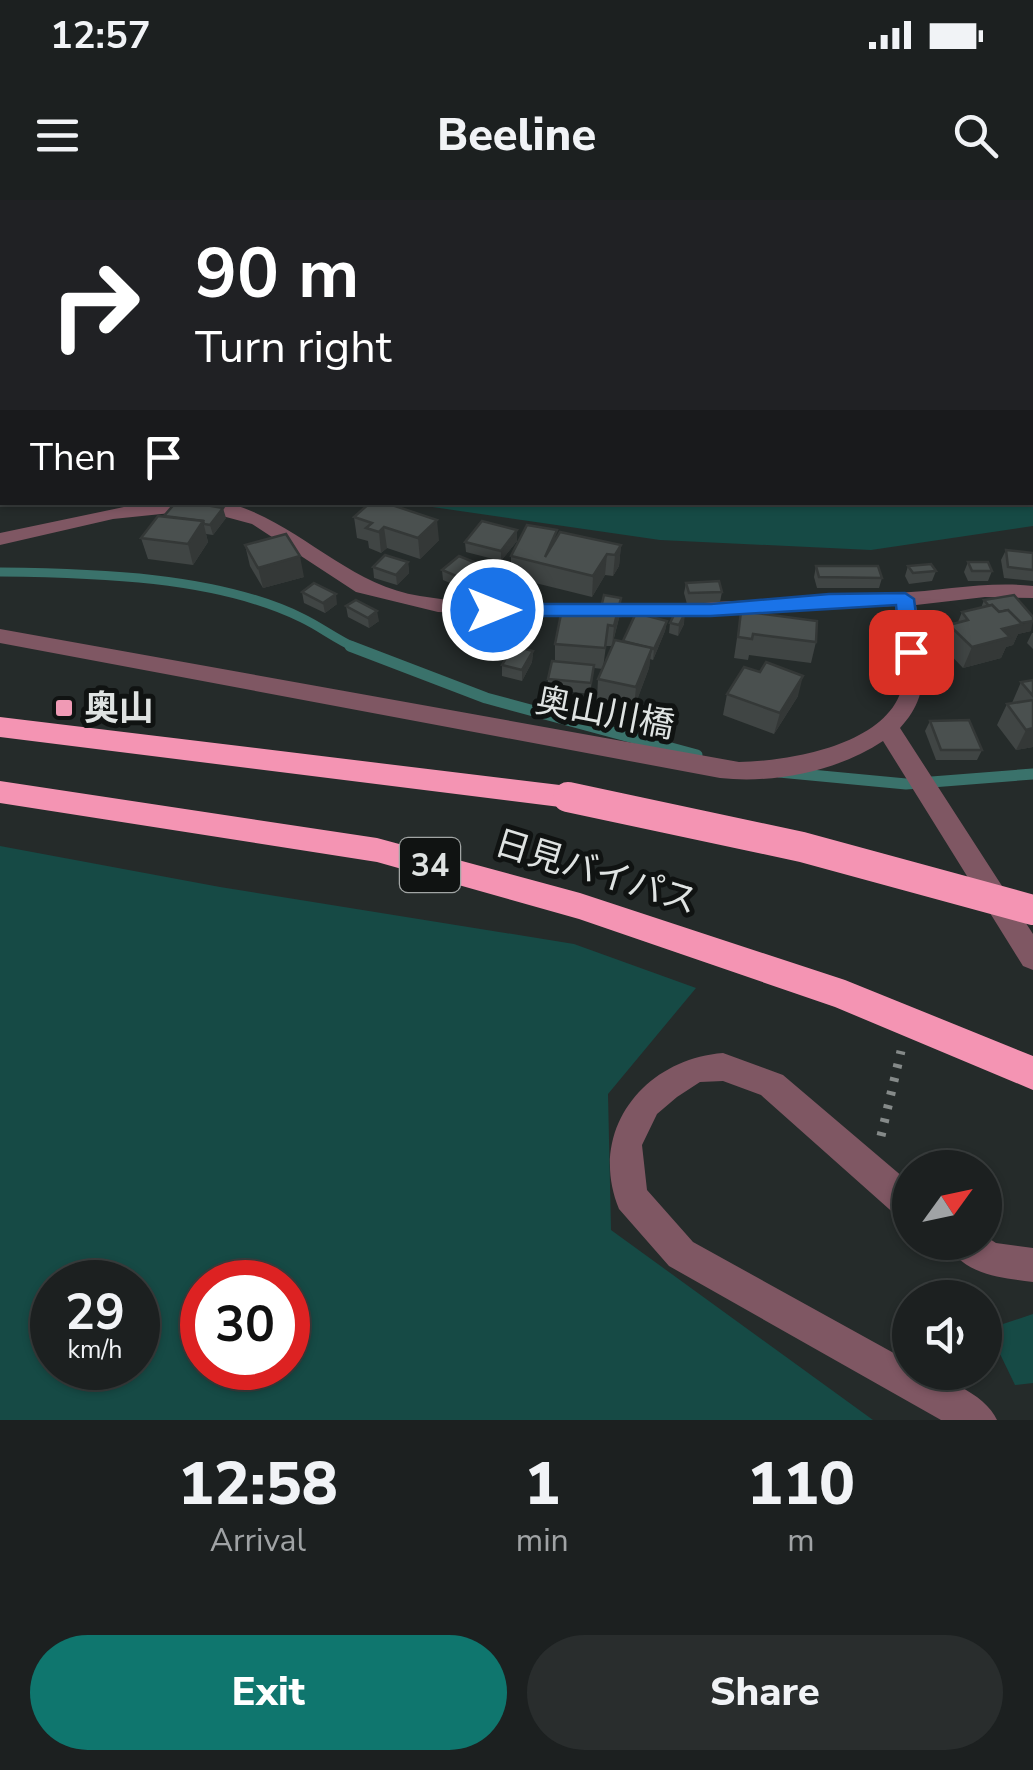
<!DOCTYPE html>
<html lang="en">
<head>
<meta charset="utf-8">
<style>
	:root { --surface:#1c2020; --page:#292d2d; --text:#f1f3f6; --muted:#a0a3a5; --line:#3a3e3e; --accent:#0f766e }
	body { margin:0; font-family:"Nunito Sans","Noto Sans JP",sans-serif; background:var(--page); color:var(--text); height:100vh; display:flex; flex-direction:column; font-size:38px; white-space:nowrap }
	* { box-sizing:border-box; margin:0 }
	p { font-size:32px; color:var(--muted) }
	.icon { flex:none; width:55px; height:55px; fill:none; stroke:currentColor; stroke-width:2; stroke-linecap:round; stroke-linejoin:round }
	.map { position:relative; height:1220px; overflow:hidden }
	.drawer { display:flex; flex-direction:column; background:var(--surface); flex:1 }
	.drawer>* { flex:none }
	.top-card { position:absolute; left:0px; top:0px; width:1035px; height:305px; box-shadow:0 2px 8px #0004,0 0 0 2px var(--line); background:#202124; color:#fff; overflow:hidden }
	.needle { width:65px; rotate:57deg }
	.fabs { position:absolute; left:892px; top:950px; display:grid; gap:20px }
	.fabs a { display:grid; place-items:center; width:110px; height:110px; border-radius:50%; background:var(--surface); box-shadow:0 2px 8px #0004,0 0 0 2px var(--line); font-size:50px }
	.speed { position:absolute; left:30px; top:1060px; display:flex; gap:20px; font-size:50px; font-weight:700; text-align:center }
	.speed>* { display:grid; place-content:center; width:130px; height:130px; border-radius:50%; background:var(--surface); box-shadow:0 2px 8px #0004,0 0 0 2px var(--line); line-height:1 }
	.speed small { font-size:25px; font-weight:400 }
	.speed .limit { border:15px solid #d22; background:#fff; color:#111 }
	.pin { position:absolute; display:grid; place-items:center; width:85px; height:85px; color:#fff; margin:-42px; border-radius:20px; box-shadow:0 5px 15px #0006 }
	.me { position:absolute; width:110px; margin:-55px; rotate:90deg; stroke-linejoin:round; filter:drop-shadow(0 0 8px #0008) }
	.turn { display:flex; align-items:center; gap:35px; height:210px; padding:0 30px; font-size:45px }
	.turn .icon { width:130px; height:130px; stroke-width:2.5 }
	.turn b { display:block; font-size:70px; line-height:85px }
	.then { display:flex; align-items:center; height:95px; padding:0 30px; background:#0003; gap:20px; font-size:38px }
	.eta { display:flex; justify-content:space-evenly; align-items:center; height:170px; text-align:center }
	.eta b { font-size:60px; font-weight:800; line-height:70px }
	.action { display:flex; gap:20px; margin-top:auto; padding:20px 30px }
	.action a { flex:1; height:115px; border-radius:60px; background:var(--accent); color:#fff; font-size:40px; font-weight:800; line-height:115px; text-align:center }
	.action a+a { background:var(--page); color:var(--text) }
	.status { display:flex; justify-content:space-between; align-items:center; height:70px; padding:0 50px; background:var(--surface); direction:ltr }
	.status svg { height:28px; fill:currentColor }
	header { display:flex; justify-content:space-between; align-items:center; height:130px; padding:0 30px; background:var(--surface); font-size:45px; font-weight:800 }
	.map>svg:first-child { display:block }
	.green { fill:#164a45; fill-rule:evenodd }
	.lines { fill:none; stroke-linecap:round; stroke-linejoin:round }
	.stream-far1 { stroke:#3a726b; stroke-width:9 }
	.stream { stroke:#3a726b; stroke-width:11 }
	.path { stroke:#858a89; stroke-width:9; stroke-dasharray:4 10; stroke-linecap:butt }
	.minor { fill:#7f5763; fill-rule:evenodd }
	.highway { fill:#f494b3; fill-rule:evenodd }
	.highway-bridge { stroke:#f494b3; stroke-width:30 }
	.wall { fill:#404544 }
	.shaded-wall { fill:#343837 }
	.building { fill:#4a504f; stroke:#343837; stroke-width:2.5 }
	.route { fill:#1a73e8; stroke:#114b97; stroke-width:2.5 }
	.poi-dot { fill:#f09ab5; stroke:#101312; stroke-width:4 }
	.labels { text-anchor:middle; dominant-baseline:central; stroke-width:10; stroke-linejoin:round; paint-order:stroke }
	.shield { fill:#101312; stroke:#a1a5a4; stroke-width:2.5 }
	.shield-label { font-size:32px; font-weight:bold; fill:#dfe3e2 }
	.poi-label { font-size:35px; font-weight:bold; fill:#dfe3e2; stroke:#101312; text-anchor:start }
	.street-label { font-size:35px; fill:#dfe3e2; stroke:#101312 }
</style>
</head>
<body>
<div class="status"><b>12:57</b><svg viewBox="0 0 49 12"><path d="M0 12V9h3v3zM5 12V6h3v6zM10 12V3h3v9zM15 12V0h3v12zM26 1h20v11H26zM47 4h2v5h-2z"/></svg></div>
<header><svg class="icon" aria-label="menu" viewBox="0 0 24 24"><path d="M4 6h16M4 12h16M4 18h16"/></svg>Beeline<svg class="icon" aria-label="search" viewBox="0 0 24 24"><circle cx="10" cy="10" r="6"/><path d="M15 15l6 6"/></svg></header>
<div class="map">
<svg width="1033" height="1220" viewBox="0 0 1033 1220">
	<rect width="100%" height="100%" fill="#252b2a"/>
	<g class="green">
		<polygon points="0,0 1033,0 1033,326 871,350 660,340 405,303 1032,302 1032,2 2,2 0,170"/>
		<path d="M0,646L220,687L574,744L696,788L608,894L611,1030L873,1220H0ZM138,1082V1168H52V1082ZM202,1082H288V1168H202Z"/>
		<polygon points="1033,1114 1033,1183 1015,1185 988,1129"/>
	</g>
	<g class="lines">
		<path class="stream-far1" d="M0,372C93,373 217,376 302,418C321,427 337,440 356,448"/>
		<g class="stream">
			<polyline points="350,446 486,498 697,555"/>
			<polyline points="779,572 906,584 1033,574"/>
		</g>
		<polyline class="path" points="881,936 901,851"/>
		<g class="minor">
			<path d="M225,302C298,321 345,384 420,396C473,405 526,405 579,405C685,405 791,398 897,393C943,391 987,381 1033,386V398L985,397L916,405C923,451 935,491 900,528L1033,734V770L1023,766L883,541C838,571 774,584 720,578L0,443V429L739,562C788,561 883,546 901,491C909,464 899,432 895,406L598,418L438,412L356,392L252,324L200,310L113,319L0,345V333L143,303Z"/>
			<path d="M723,853L783,875L910,983V1022L898,1017L761,895L723,881L700,882L677,897L657,914L642,945L647,990L693,1042L910,1162V1172C937,1172 986,1194 997,1220H941L669,1066L619,1009C587,931 644,859 723,853Z"/>
			<path d="M985,1036L996,1043L1033,1048V1082C1003,1078 961,1075 947,1042H985Z"/>
		</g>
		<g class="highway">
			<polygon points="0,517 568,586 578,589 583,597 578,605 568,608 0,537"/>
			<polygon points="0,581 377,638 580,693 845,780 1033,856 1033,890 835,807 579,719 377,662 0,603"/>
		</g>
		<polyline class="highway-bridge" points="568,597 802,647 1033,710"/>
	</g>
	<g class="wall">
		<polygon points="354,317 439,340 420,359 387,348 381,353 369,348 368,341 357,338"/>
		<polygon points="226,318 213,335 206,334 208,342 193,365 148,359 141,338"/>
		<polygon points="557,337 621,345 619,366 613,376 605,375 592,397 511,377 511,356"/>
		<polygon points="517,341 501,361 466,352 465,342"/>
		<polygon points="245,345 304,377 263,388 250,366"/>
		<polygon points="1006,350 1033,353 1033,381 1004,378 1001,360"/>
		<polygon points="408,362 409,373 397,385 374,378 373,367"/>
		<polygon points="968,362 992,371 988,381 968,381 964,372"/>
		<polygon points="816,366 882,378 879,388 817,388 814,377"/>
		<polygon points="908,366 936,371 932,381 909,384 905,376"/>
		<polygon points="491,369 492,380 476,394 443,380 442,370"/>
		<polygon points="686,383 722,392 720,402 687,404 684,393"/>
		<polygon points="302,392 337,404 325,413 304,403"/>
		<polygon points="984,400 1031,431 1018,434 1013,445 1006,447 1001,458 963,468 941,445 949,425 958,422 962,412 981,408"/>
		<polygon points="346,406 379,421 369,428 348,417"/>
		<polygon points="741,411 816,442 811,463 749,455 748,460 734,458"/>
		<polygon points="619,418 612,446 606,446 603,468 623,441 667,421 665,431 653,460 650,459 649,468 634,508 597,499 598,479 603,469 594,468 590,494 548,489 548,479 555,461 555,444"/>
		<polygon points="670,423 684,424 678,436 669,433"/>
		<polygon points="1032,433 1033,433 1033,449 1027,443"/>
		<polygon points="533,451 532,462 522,481 502,476 502,465"/>
		<polygon points="1033,480 1033,547 1016,550 997,525 1007,504 1012,503 1021,482"/>
		<polygon points="727,494 798,496 774,534 723,515"/>
		<polygon points="930,521 982,550 977,560 936,560 925,531"/>
	</g>
	<g class="shaded-wall">
		<polygon points="2,250 2,265 0,268 0,253"/>
		<polygon points="223,308 226,318 213,335 210,325"/>
		<polygon points="437,320 439,340 420,359 418,338"/>
		<polygon points="203,321 208,342 193,365 188,344"/>
		<polygon points="384,327 387,348 381,353 379,332"/>
		<polygon points="517,330 517,341 501,361 501,351"/>
		<polygon points="621,345 619,366 613,376 615,355"/>
		<polygon points="607,354 605,375 592,397 593,376"/>
		<polygon points="300,356 304,377 263,388 258,368"/>
		<polygon points="408,362 409,373 397,385 396,375"/>
		<polygon points="491,369 492,380 476,394 475,384"/>
		<polygon points="336,394 337,404 325,413 323,403"/>
		<polygon points="621,398 619,418 612,446 614,426"/>
		<polygon points="377,411 379,421 369,428 368,418"/>
		<polygon points="685,413 684,424 678,436 679,425"/>
		<polygon points="667,421 665,431 653,460 654,449"/>
		<polygon points="1033,421 1031,431 1018,434 1013,445 1006,447 1001,458 963,468 972,447 1002,429"/>
		<polygon points="652,448 649,468 634,508 636,487"/>
		<polygon points="533,451 532,462 522,481 522,470"/>
		<polygon points="803,476 798,496 774,534 780,513"/>
		<polygon points="1033,528 1033,547 1016,550 1026,530"/>
	</g>
	<g class="building">
		<polygon points="176,302 189,302 223,308 210,325 204,324 203,321 164,316"/>
		<polygon points="371,302 383,302 437,320 418,338 384,327 379,332 366,328 372,323 354,317"/>
		<polygon points="158,316 203,321 188,344 141,338"/>
		<polygon points="482,321 517,330 501,351 465,342"/>
		<polygon points="527,325 557,330 545,357 560,332 621,345 615,355 607,354 593,376 511,356"/>
		<polygon points="286,334 300,356 258,368 245,345"/>
		<polygon points="1006,350 1033,353 1033,370 1008,367"/>
		<polygon points="385,355 408,362 396,375 373,367"/>
		<polygon points="459,356 491,369 475,384 442,370"/>
		<polygon points="968,362 988,362 992,371 972,371"/>
		<polygon points="931,364 936,371 913,373 908,366"/>
		<polygon points="816,366 878,366 882,378 819,377"/>
		<polygon points="719,381 722,392 689,393 686,383"/>
		<polygon points="314,383 336,394 323,403 302,392"/>
		<polygon points="604,395 621,398 614,426 608,425 605,448 555,444 562,409 600,412"/>
		<polygon points="1014,395 1033,417 1033,421 1021,423 1008,410 999,412 992,405 989,406 984,400"/>
		<polygon points="356,400 377,411 368,418 346,406"/>
		<polygon points="992,405 999,412 1008,410 1022,424 1002,429 1010,437 972,447 949,425 968,420 962,412"/>
		<polygon points="676,411 685,413 679,425 670,423"/>
		<polygon points="741,411 817,421 816,442 753,434 752,439 738,437"/>
		<polygon points="636,413 667,421 654,449 623,441"/>
		<polygon points="615,440 652,448 636,487 598,479"/>
		<polygon points="513,446 533,451 522,470 502,465"/>
		<polygon points="552,461 594,465 591,483 548,479"/>
		<polygon points="766,462 803,476 780,513 727,494 744,467 760,472"/>
		<polygon points="1033,480 1033,496 1021,482"/>
		<polygon points="1033,500 1033,528 1026,530 1007,504"/>
		<polygon points="969,520 982,550 941,550 930,521"/>
	</g>
	<polygon class="route" points="905,393 914,399 921,452 911,459 901,452 896,405 711,416 493,416 483,410 493,404 711,404 829,394"/>
	<rect class="poi-dot" x="54" y="498" width="20" height="20" rx="5"/>
	<g class="labels">
		<rect class="shield" x="400" y="638" width="60" height="54" rx="8"/>
		<g class="shield-label">
			<text x="430" y="665">34</text>
		</g>
		<g class="poi-label">
			<text x="84" y="508">奥山</text>
		</g>
		<g class="street-label">
			<text transform="translate(605 513) rotate(11)">奥山川橋</text>
			<text transform="translate(596 672) rotate(17)">日見バイパス</text>
		</g>
	</g>
</svg>
<div class="fabs">
<a><svg class="needle" viewBox="-14 -14 28 28"><path d="M0-13l5 13h-10z" fill="#e53935"/><path d="M0 13l5-13h-10z" fill="#a0a3a5"/></svg></a>
<a><svg class="icon" aria-label="sound" viewBox="0 0 24 24"><path d="M4 9h4l5-4v14l-5-4H4zM17 9q2 3 0 6"/></svg></a>
</div>
<div class="speed"><div>29<small>km/h</small></div><div class="limit">30</div></div>
<div class="pin" style="left:911px;top:452px;background:#d93025"><svg class="icon" aria-label="arrive" viewBox="0 0 24 24"><path d="M6 21V4h12l-3 4 3 4H6"/></svg></div>
<svg class="me" style="left:493px;top:410px" viewBox="-20 -20 40 40"><circle r="17" fill="#1a73e8" stroke="#fff" stroke-width="3"/><path d="M0-11L8 9 0 5-8 9z" fill="#fff"/></svg>
<div class="top-card">
<div class="turn"><svg class="icon" aria-label="right" viewBox="0 0 24 24"><path d="M7 20v-9h11M14 6l5 5-5 5"/></svg><div><b>90 m</b>Turn right</div></div>
<div class="then">Then<svg class="icon" aria-label="arrive" viewBox="0 0 24 24"><path d="M6 21V4h12l-3 4 3 4H6"/></svg></div>
</div>
</div>
<section class="drawer">
<div class="eta">
<div><b>12:58</b><p>Arrival</p></div>
<div><b>1</b><p>min</p></div>
<div><b>110</b><p>m</p></div>
</div>
<div class="action"><a>Exit</a><a>Share</a></div>
</section>
</body>
</html>
